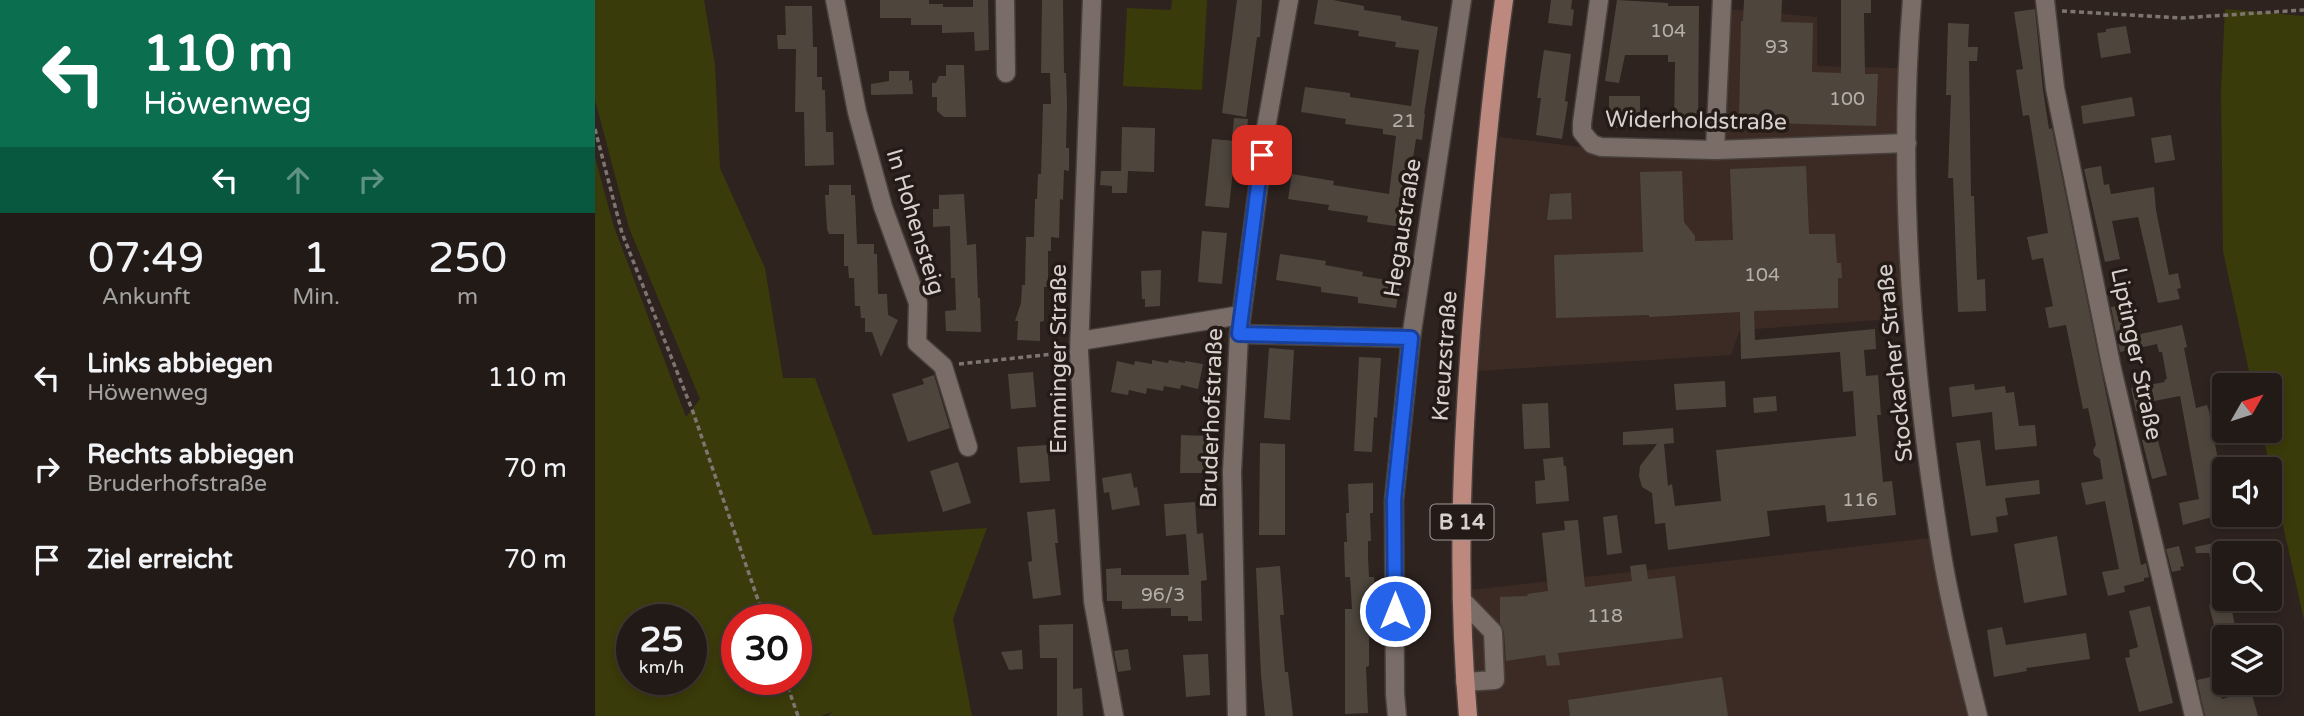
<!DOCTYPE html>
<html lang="de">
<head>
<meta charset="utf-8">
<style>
	:root { --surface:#221a17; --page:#2e2724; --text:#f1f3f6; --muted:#a2a1a1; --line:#3f3836 }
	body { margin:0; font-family:"Varela Round",sans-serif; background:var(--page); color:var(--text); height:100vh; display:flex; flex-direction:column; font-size:26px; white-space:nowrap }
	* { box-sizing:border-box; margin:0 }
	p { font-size:23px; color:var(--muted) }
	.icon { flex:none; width:38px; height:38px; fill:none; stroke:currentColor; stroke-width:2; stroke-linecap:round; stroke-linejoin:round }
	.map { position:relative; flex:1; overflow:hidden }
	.sheet { display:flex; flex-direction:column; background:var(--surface); width:595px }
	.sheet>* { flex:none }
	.guide { background:#0b6e4f; color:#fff; overflow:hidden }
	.needle { width:46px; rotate:51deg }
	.tools { position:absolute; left:1617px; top:373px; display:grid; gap:14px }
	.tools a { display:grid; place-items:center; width:70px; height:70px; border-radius:7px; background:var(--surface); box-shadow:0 4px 10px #0003,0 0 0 2px var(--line); font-size:35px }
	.speed { position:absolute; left:21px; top:604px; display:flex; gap:14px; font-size:35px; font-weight:700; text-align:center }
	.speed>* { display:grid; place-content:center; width:91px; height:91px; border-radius:50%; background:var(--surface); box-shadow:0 4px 10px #0003,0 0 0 2px var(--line); line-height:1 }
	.speed small { font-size:18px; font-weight:400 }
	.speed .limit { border:10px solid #d22; background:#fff; color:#111 }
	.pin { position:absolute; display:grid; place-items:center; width:60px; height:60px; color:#fff; margin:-30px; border-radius:14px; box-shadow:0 4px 10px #0006 }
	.me { position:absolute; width:77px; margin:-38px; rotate:0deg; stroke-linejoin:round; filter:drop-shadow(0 0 5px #0008) }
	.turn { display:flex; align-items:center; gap:24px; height:147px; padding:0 28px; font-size:32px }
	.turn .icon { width:91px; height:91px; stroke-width:2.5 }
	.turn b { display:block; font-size:49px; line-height:60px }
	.lanes { display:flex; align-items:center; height:66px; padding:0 28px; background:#0003; justify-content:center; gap:35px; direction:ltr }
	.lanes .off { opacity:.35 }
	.eta { display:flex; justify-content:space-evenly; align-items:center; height:119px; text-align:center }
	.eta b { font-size:42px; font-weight:600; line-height:49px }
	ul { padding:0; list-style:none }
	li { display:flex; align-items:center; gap:21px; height:91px; padding:0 28px }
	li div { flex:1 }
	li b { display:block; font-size:26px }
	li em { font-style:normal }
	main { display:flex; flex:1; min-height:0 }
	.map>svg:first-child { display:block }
	.built { fill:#3c2b24 }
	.green { fill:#3a3b0a; fill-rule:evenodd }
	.building { fill:#4e463d }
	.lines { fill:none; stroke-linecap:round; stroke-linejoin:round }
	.minor-casing { stroke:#48403c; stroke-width:21 }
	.major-casing { stroke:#48403c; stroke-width:21 }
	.path { stroke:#7e7571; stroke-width:3.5; stroke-dasharray:5 3.5; stroke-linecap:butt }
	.minor { stroke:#7a6d67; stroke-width:18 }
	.major { stroke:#bd897e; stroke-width:18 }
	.route-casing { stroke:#184099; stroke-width:18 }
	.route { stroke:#2563eb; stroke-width:12 }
	.labels { text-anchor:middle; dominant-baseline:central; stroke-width:7; stroke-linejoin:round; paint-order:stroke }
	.number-label { font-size:19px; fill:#b5aea9 }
	.shield { fill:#241a16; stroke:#a19996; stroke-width:2 }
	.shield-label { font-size:21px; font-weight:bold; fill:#d7d0cd }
	.street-label { font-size:23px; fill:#d7d0cd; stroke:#241a16 }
</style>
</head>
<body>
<main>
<section class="sheet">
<div class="guide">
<div class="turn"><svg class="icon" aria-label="left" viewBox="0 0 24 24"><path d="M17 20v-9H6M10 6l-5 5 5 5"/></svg><div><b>110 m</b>Höwenweg</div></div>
<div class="lanes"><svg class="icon" aria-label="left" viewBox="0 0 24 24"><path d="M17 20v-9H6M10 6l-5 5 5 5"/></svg><svg class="icon off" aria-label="ahead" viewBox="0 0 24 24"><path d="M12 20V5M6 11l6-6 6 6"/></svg><svg class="icon off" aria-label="right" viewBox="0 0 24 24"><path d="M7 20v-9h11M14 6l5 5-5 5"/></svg></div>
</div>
<div class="eta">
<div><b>07:49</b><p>Ankunft</p></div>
<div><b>1</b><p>Min.</p></div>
<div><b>250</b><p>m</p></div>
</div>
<ul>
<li><svg class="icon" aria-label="left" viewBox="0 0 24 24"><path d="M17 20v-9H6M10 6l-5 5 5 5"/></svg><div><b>Links abbiegen</b><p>Höwenweg</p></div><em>110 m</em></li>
<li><svg class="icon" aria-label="right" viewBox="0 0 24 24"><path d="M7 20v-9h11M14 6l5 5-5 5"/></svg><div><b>Rechts abbiegen</b><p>Bruderhofstraße</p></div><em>70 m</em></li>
<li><svg class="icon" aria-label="arrive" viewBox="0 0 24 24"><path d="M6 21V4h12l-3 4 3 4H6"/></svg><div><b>Ziel erreicht</b></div><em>70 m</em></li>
</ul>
</section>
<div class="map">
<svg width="1709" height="716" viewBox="0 0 1709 716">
	<rect width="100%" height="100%" fill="#2e231f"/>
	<g class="built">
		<polygon points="1131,9 1222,17 1222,66 1304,68 1301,159 1312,318 1145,330 1136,355 882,371 904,137 1002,149 1118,154"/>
		<polygon points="1335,538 1361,663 1375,716 879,716 875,590"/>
	</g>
	<g class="green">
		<path d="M0,0H109L120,65L125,168L170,268L188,378H220L278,535L392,528L358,619L377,716H233L237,712L226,716H0V157L19,227L91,417L105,399L34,228L0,100ZM37,620H96V679H37ZM142,620H201V679H142Z"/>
		<polygon points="577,0 612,0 607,90 528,86 532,8 576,10"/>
		<polygon points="1630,9 1709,16 1709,620 1667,431 1675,430 1675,385 1657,385 1628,251 1626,90"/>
	</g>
	<g class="building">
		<polygon points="285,0 334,0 334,4 348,4 348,7 378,7 378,0 393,0 394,50 380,51 379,32 347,33 347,25 316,25 316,18 285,18"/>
		<polygon points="447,0 468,0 469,73 471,73 472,105 471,148 474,148 474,171 469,170 468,200 465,199 464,238 456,237 456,251 453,251 453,287 449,287 449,321 445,322 445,341 422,340 423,321 420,321 426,303 427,285 430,285 431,237 439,237 440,199 442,199 443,174 446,174 448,104 456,104 455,73 446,73"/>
		<polygon points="642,0 667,0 665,37 662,37 651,117 627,113"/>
		<polygon points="723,0 738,0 769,6 769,10 806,16 806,20 843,27 829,114 830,114 827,140 821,139 811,203 817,204 813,228 772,222 773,216 733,210 734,205 693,199 697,174 739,181 738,185 794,194 801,136 788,134 788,129 750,124 751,119 706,112 710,87 755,93 755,97 816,106 824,50 800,47 801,42 763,36 764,31 719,24"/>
		<polygon points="956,0 977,0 976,9 979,10 977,26 953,23"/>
		<polygon points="1022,0 1073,3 1073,6 1104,6 1103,128 1079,127 1080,62 1073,62 1073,55 1030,55 1024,83 1010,81"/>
		<polygon points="1149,0 1187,0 1186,22 1218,23 1217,72 1246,73 1246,0 1276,0 1276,13 1269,13 1270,74 1283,74 1281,126 1144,122 1146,21 1148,21"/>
		<polygon points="190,6 217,6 218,47 222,47 222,77 227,77 227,90 230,90 231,132 238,132 239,165 210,166 209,112 200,112 201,49 183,49 182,35 191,35"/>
		<polygon points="1440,9 1448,90 1454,129 1457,128 1546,565 1551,563 1554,577 1549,578 1549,581 1529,586 1530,592 1513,596 1507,572 1524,569 1510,501 1491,505 1486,483 1508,479 1505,459 1499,455 1498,450 1501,445 1493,408 1488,409 1471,325 1454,328 1450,308 1458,306 1448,258 1437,260 1432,237 1453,233 1434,115 1428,116 1421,70 1428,69 1419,12"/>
		<polygon points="1353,23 1374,24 1373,47 1383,47 1382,61 1374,61 1376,196 1379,196 1382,280 1390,279 1391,311 1363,312 1358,178 1353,178 1356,95 1351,95"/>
		<polygon points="1531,26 1536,53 1506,58 1502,33 1511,32 1511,29"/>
		<polygon points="949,50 976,54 970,101 973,102 967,139 941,135 946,98 942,98"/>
		<polygon points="351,65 369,65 371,117 349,117 342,111 342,97 337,97 337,83 341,83 344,76 351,76"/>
		<polygon points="294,71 314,71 314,81 317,80 318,94 276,95 276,84 294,81"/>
		<rect x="1014" y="96" width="31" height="32"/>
		<polygon points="1537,97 1540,116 1488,124 1486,106"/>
		<polygon points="639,118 653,119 651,139 637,138"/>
		<polygon points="527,127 560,128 559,172 533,171 532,193 517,193 517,186 505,185 506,171 526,171"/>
		<polygon points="1576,135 1580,160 1560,163 1556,138"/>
		<polygon points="617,139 641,141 634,208 610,206"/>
		<polygon points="1211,166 1214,234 1240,234 1242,263 1246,263 1247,278 1243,278 1243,308 1159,311 1160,340 1280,329 1281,349 1269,350 1271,376 1283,375 1286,415 1282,415 1288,482 1297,481 1301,515 1232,522 1230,505 1172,511 1175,536 1073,550 1070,523 1060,524 1057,493 1047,487 1044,476 1045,466 1062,444 1028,445 1028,432 1078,428 1079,443 1069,444 1073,486 1077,484 1080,506 1126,501 1121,450 1261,436 1258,391 1248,392 1245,352 1146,359 1145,312 1054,317 1054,315 961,318 959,255 1048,252 1045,172 1087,171 1089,222 1100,236 1100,241 1138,240 1135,169"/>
		<polygon points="1506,166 1509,185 1514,184 1516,194 1559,187 1561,210 1574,275 1583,273 1586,288 1582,289 1585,299 1563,303 1543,217 1517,221 1525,259 1510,262 1489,169"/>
		<polygon points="234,185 256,185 256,195 260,195 262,244 279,244 279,254 282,254 283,294 292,294 293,315 303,320 286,357 277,332 270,332 270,318 266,318 265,306 260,306 259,278 254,278 253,266 249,266 249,234 234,234 232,229 230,195 234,195"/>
		<polygon points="976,193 977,219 952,220 955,194"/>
		<polygon points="369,194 372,245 381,244 383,298 385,298 386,332 351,331 350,311 361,310 360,278 356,278 355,226 338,227 338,209 344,209 344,195"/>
		<polygon points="607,231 632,233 627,284 603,282"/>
		<polygon points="685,254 731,261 730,265 768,272 767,276 805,282 801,308 763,303 763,297 726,292 726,287 681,280"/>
		<polygon points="566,270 565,306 550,307 550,299 547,299 546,271"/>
		<polygon points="1535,304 1541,335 1587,325 1592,347 1589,348 1601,408 1612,405 1614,411 1623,460 1617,461 1628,514 1588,525 1584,503 1604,499 1585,396 1554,402 1555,408 1541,411 1536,388 1570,382 1569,380 1572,379 1567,352 1564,352 1562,344 1525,352 1516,307"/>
		<polygon points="674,348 699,350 695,420 669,418"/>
		<polygon points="764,357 786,358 782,418 779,417 777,452 759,451"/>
		<polygon points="557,360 573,363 574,360 590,363 590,361 608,364 603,389 586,385 585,389 569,386 568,391 552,388 551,394 534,390 533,395 516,392 522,361 539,365 540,361 557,364"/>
		<polygon points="438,372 441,407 416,409 413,374"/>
		<polygon points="339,375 355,428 313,442 297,394 329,384 327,379"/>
		<polygon points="1130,381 1131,407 1081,410 1079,384"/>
		<polygon points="1379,384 1380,390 1410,386 1411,393 1419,392 1424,426 1440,425 1442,446 1400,450 1397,412 1357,417 1354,387"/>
		<polygon points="1181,396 1182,411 1159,413 1158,398"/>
		<polygon points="953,403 955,448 929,449 927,404"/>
		<polygon points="586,435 613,436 612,473 585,473"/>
		<polygon points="1562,437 1572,475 1557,479 1547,440"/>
		<polygon points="1385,440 1391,486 1444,480 1445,494 1410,498 1413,515 1401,517 1403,532 1376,536 1361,443"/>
		<polygon points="665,443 690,444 690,535 664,535"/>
		<polygon points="452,445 455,481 425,483 422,447"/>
		<polygon points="968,457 969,466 971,466 974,501 941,504 940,481 950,480 948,459"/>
		<polygon points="363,462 376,503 348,512 335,471"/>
		<polygon points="536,473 539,488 542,487 545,505 517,510 514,492 509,493 507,478"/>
		<polygon points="778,483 778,513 775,513 776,541 773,541 773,557 774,577 779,577 782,607 774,607 774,666 771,667 773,713 750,714 750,609 757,609 755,577 750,577 749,542 752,542 751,513 754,513 753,484"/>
		<polygon points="600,502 602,534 608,533 612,580 606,581 607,621 593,621 593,616 576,616 576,608 527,609 527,601 512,601 511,569 526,568 526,575 594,575 591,534 571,536 569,504"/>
		<polygon points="460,509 463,543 460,543 466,595 438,599 433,562 437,561 432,512"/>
		<polygon points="1022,515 1027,553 1012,555 1008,517"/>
		<polygon points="983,520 990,587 1037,581 1035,566 1051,564 1053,579 1080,576 1088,638 963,653 965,665 952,666 950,655 911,661 909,632 905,623 905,597 933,596 932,594 953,591 947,533 970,530 969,521"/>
		<polygon points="1462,536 1472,595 1429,603 1419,544"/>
		<polygon points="1638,539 1641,553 1629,553 1629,568 1618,570 1614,553 1601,553 1600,547"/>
		<polygon points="1584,546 1589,566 1585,567 1586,570 1577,572 1571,549"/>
		<polygon points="685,566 689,615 685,615 690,672 693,672 698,716 670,716 666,675 661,568"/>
		<polygon points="811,584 822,584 823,638 811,638"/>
		<polygon points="1635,600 1642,637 1622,637 1614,605"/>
		<polygon points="1555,606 1578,703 1544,712 1530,658 1535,657 1534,650 1543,647 1534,611"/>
		<polygon points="478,624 478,689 487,688 488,716 462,716 462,658 445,658 444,625"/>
		<polygon points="1407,627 1411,645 1491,633 1495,659 1431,668 1432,671 1399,677 1392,630"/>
		<polygon points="533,649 536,670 523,672 519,651"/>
		<polygon points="427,650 428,669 414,670 406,652"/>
		<polygon points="613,654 615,695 591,697 588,655"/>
		<polygon points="1620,676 1627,699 1656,691 1663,716 1610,716 1602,680"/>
		<polygon points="1127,677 1133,716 975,716 973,700"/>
	</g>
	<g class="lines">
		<g class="minor-casing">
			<g id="minor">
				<polyline points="240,0 262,112 288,207 323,303 322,343 348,366 373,447"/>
				<polyline points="410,0 411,73"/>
				<polyline points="497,0 484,352 498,601 519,716"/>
				<polyline points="1004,0 987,123 987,132 997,144 1006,147 1120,150 1312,143"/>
				<path d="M1317,0C1302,184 1317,373 1347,555C1356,610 1370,663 1383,716"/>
				<polyline points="1450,0 1460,88 1517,369 1599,716"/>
				<polyline points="1120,150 1127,0"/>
				<polyline points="644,334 816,338"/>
				<polyline points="485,341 646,315"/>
				<polyline points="867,600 898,632 900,680 870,682"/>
				<polyline points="642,716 637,472 644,334 671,128 694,0"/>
				<polyline points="802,716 800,694 799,500 816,338 867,0"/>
			</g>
		</g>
		<g class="major-casing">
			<path id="major" d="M873,716C860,568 868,418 881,270C888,180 896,90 909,0"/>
		</g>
		<g class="path">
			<polyline points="1467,11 1586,18 1709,10"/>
			<polyline points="0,129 27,233 98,412 170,620"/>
			<polyline points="364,364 468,353"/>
			<polyline points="190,679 203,716"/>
		</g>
		<use href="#minor" class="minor"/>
		<use href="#major" class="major"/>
	</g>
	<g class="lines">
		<g class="route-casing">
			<polyline id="route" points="667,155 644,334 816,338 799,500 800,611"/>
		</g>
		<use href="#route" class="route"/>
	</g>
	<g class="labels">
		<g class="number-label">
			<text x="1073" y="31">104</text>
			<text x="1182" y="47">93</text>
			<text x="1252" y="99">100</text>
			<text x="809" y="121">21</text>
			<text x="1167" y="275">104</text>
			<text x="1265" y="500">116</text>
			<text x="568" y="595">96/3</text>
			<text x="1010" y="616">118</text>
		</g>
		<rect class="shield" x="835.5" y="504.5" width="63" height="35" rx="5"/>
		<g class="shield-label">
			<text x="867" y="522">B 14</text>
		</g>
		<g class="street-label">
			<text transform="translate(1101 121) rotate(1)">Widerholdstraße</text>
			<text transform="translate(320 222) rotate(73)">In Hohensteig</text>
			<text transform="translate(808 228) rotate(-81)">Hegaustraße</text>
			<text transform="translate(1541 354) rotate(78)">Liptinger Straße</text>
			<text transform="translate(850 356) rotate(-86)">Kreuzstraße</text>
			<text transform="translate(464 359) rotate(-90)">Emminger Straße</text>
			<text transform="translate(1300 363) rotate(-96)">Stockacher Straße</text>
			<text transform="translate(617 418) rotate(-88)">Bruderhofstraße</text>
		</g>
	</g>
</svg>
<div class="tools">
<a><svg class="needle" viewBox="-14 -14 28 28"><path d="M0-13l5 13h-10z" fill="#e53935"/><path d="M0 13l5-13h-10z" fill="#a2a1a1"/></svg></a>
<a><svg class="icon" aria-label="sound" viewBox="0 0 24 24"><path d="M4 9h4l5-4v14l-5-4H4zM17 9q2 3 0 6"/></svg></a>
<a><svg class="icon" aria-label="search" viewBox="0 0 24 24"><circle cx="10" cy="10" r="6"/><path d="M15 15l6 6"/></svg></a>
<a><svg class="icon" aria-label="layers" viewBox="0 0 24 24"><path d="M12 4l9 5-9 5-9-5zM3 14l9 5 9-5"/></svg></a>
</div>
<div class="speed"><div>25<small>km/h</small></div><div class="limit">30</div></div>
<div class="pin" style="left:667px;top:155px;background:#d93025"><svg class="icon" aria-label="arrive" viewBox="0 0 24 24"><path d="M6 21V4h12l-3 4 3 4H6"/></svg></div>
<svg class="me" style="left:800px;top:611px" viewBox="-20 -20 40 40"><circle r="17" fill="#2563eb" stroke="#fff" stroke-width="3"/><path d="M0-11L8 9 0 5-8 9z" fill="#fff"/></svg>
</div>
</main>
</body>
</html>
